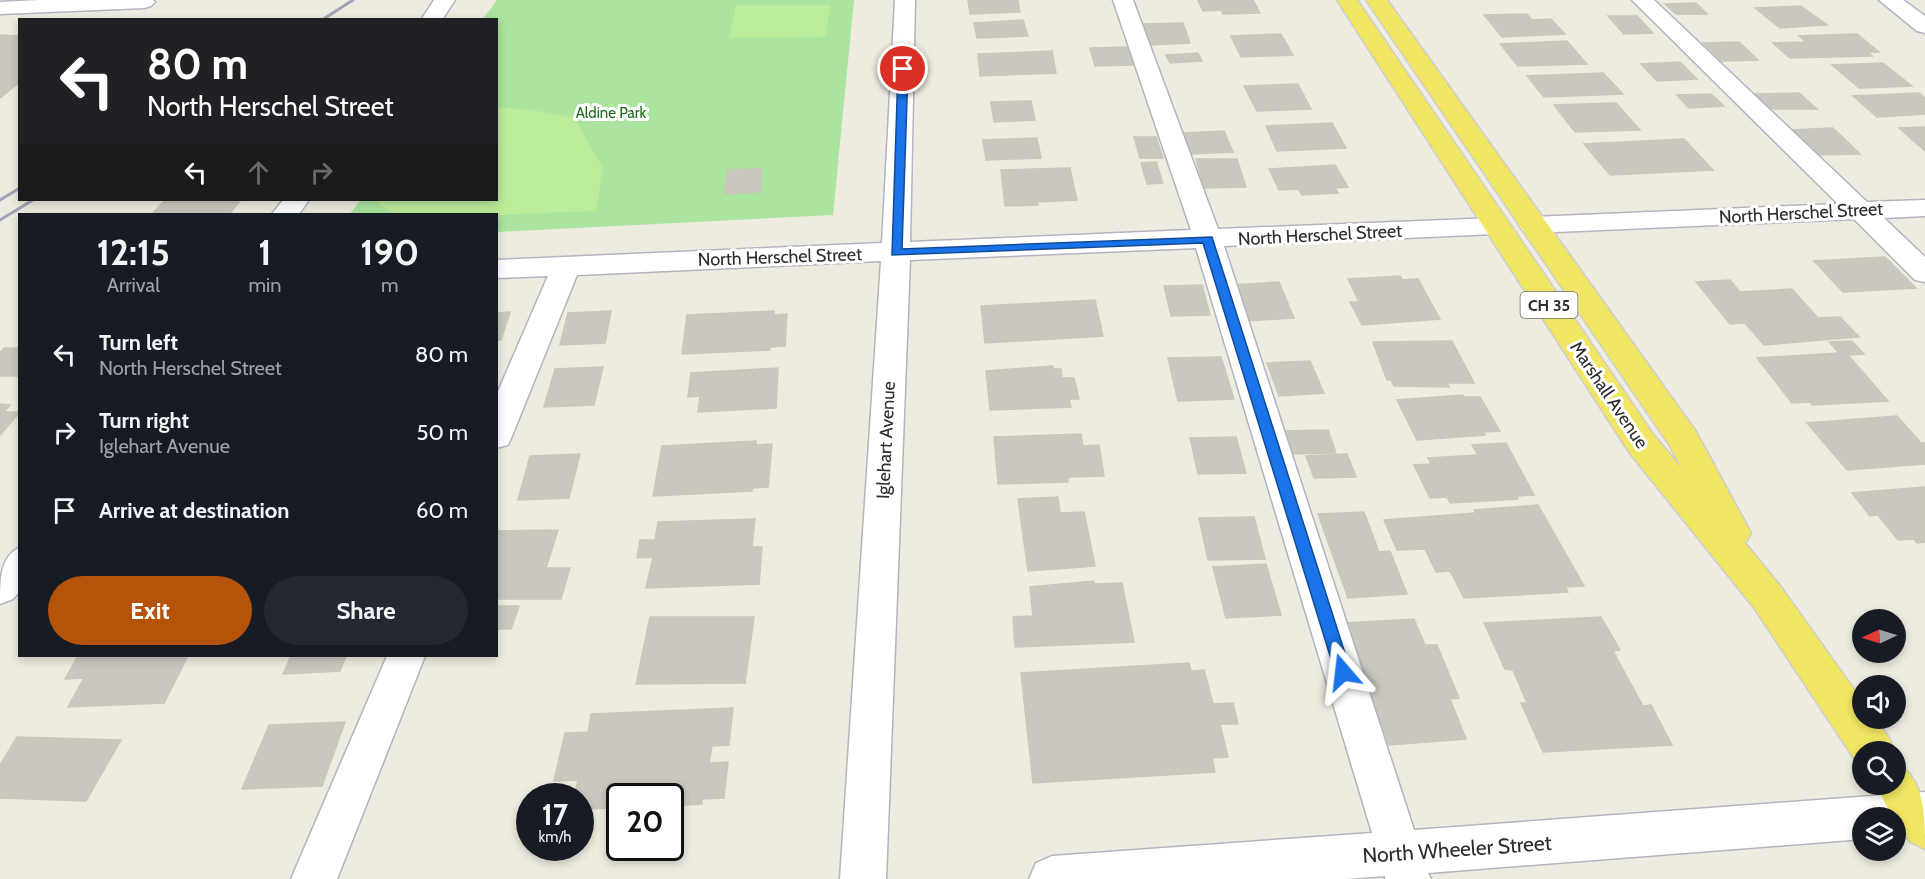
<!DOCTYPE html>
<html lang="en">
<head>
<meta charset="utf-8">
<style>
	:root { --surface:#171b24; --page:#242831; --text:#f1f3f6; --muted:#9ea1a6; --accent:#b45309 }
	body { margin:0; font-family:Cabin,sans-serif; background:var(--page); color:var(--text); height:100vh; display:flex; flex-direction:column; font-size:22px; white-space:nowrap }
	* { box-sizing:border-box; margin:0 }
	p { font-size:20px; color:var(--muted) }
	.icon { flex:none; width:33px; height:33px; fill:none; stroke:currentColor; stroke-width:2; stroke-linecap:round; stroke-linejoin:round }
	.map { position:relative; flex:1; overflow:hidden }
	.sheet { position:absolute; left:18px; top:213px; width:480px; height:444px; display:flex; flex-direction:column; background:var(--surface); border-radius:0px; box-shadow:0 3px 9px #0003 }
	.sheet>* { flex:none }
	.guide { position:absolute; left:18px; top:18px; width:480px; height:183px; border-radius:0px; box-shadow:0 3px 9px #0003; background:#202124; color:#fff; overflow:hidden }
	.needle { width:39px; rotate:266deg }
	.buttons { position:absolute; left:1852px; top:609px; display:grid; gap:12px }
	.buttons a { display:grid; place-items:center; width:54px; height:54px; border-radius:50%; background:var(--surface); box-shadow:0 3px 9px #0003; font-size:30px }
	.speed { position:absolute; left:516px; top:783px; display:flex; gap:12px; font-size:30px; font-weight:700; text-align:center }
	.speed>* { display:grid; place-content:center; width:78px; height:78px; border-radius:50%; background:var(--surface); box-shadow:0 3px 9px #0003; line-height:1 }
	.speed small { font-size:15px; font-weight:400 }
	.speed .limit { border:3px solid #111; border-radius:9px; background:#fff; color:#111 }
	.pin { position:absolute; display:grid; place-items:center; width:51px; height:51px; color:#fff; margin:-26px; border:3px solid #fff; border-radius:50%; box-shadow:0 2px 6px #0007 }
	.me { position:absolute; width:66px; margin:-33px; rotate:343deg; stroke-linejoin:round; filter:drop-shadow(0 0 4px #0008) }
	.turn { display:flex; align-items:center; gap:21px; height:126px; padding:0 30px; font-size:27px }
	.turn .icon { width:78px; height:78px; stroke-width:2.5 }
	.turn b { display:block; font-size:42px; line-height:51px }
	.lanes { display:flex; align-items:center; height:57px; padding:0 30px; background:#0003; justify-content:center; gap:30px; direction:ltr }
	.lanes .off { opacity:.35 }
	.eta { display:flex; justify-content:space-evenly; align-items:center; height:102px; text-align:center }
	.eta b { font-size:36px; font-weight:800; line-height:42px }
	.primary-button { display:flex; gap:12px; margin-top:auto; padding:12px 30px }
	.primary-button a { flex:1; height:69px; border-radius:36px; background:var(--accent); color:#fff; font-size:24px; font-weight:800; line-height:69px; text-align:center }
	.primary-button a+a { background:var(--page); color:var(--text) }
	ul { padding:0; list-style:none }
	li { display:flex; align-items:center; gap:18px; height:78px; padding:0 30px }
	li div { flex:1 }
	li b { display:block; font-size:22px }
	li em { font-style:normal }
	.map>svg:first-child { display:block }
	.green { fill:#aae49e }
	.pitch { fill:#bceb9a }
	.building { fill:#cac7bf; stroke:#cac7b9; stroke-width:1.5 }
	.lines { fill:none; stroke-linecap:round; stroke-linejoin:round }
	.minor-casing { stroke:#b3b4c0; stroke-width:3 }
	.major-casing { stroke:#cdcdcd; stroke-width:3 }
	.minor { fill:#fff; fill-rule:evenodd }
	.major { fill:#f1e663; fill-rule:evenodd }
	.rail { stroke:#a3a2b7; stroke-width:3 }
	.route { fill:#1a73e8; stroke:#114b97; stroke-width:1.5 }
	.labels { text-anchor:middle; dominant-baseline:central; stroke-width:6; stroke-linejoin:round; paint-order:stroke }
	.far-park-label { font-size:15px; fill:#1f6c1b; stroke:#fff }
	.shield { fill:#fff; stroke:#6c6c6c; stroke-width:1.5 }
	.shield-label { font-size:16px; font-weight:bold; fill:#2d2d2d }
	.street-label { font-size:18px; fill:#2d2d2d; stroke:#fff }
	.near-street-label { font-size:21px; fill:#2d2d2d; stroke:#fff }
</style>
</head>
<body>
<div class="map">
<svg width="1925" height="879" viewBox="0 0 1925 879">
	<rect width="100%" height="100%" fill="#eeebe0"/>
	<polygon class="green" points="497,0 854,0 833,215 497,232 496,214 350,214 360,200 496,200 496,20 483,19"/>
	<g class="pitch">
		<polygon points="736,5 831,5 825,37 729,38"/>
		<polygon points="497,108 526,109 574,117 603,168 596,211 497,215 392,214 378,203 380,200 496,200"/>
	</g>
	<g class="building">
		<polygon points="968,0 1018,0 1020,12 970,14"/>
		<polygon points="1198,0 1253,0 1260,13 1223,14 1221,10 1203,11"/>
		<polygon points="1696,3 1707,14 1676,14 1665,4"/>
		<polygon points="1801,6 1827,25 1780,28 1755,8"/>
		<polygon points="1527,14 1532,20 1551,19 1565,34 1502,37 1484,15"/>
		<polygon points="1608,16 1637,16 1653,33 1624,34"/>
		<polygon points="1023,20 1028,36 977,38 974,23"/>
		<polygon points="1183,23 1190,43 1151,45 1144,24"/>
		<polygon points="1281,34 1293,55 1241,57 1231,36"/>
		<polygon points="1857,34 1879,52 1868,52 1872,56 1790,58 1773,43 1806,42 1799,36"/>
		<polygon points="0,35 20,36 20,82 0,98"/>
		<polygon points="1567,41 1587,64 1518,66 1500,44"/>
		<polygon points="1739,42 1758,60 1722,61 1703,43"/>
		<polygon points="1129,47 1134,65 1095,66 1090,48"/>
		<polygon points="1052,51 1056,73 980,76 978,54"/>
		<polygon points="1198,53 1202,61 1170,63 1166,55"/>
		<polygon points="1680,62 1697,79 1657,81 1641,64"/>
		<polygon points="1883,63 1912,86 1859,88 1832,65"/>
		<polygon points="1603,73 1623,94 1544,97 1527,76"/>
		<polygon points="1298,84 1311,109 1257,111 1244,86"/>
		<polygon points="1799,93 1817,109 1767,109 1751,94"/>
		<polygon points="1919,93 1925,98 1925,114 1877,117 1853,96"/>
		<polygon points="1711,94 1724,106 1689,108 1677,95"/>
		<polygon points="1031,101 1035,120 994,122 991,102"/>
		<polygon points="1616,103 1640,130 1575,132 1554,105"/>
		<polygon points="1332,123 1346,148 1277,151 1266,126"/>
		<polygon points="1925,127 1925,151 1899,128"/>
		<polygon points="1833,128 1860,154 1815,155 1790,130"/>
		<polygon points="1224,131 1233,152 1191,154 1184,133"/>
		<polygon points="1134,137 1156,137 1163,158 1140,158"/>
		<polygon points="1037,138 1041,158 986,160 983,140"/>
		<polygon points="1684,139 1713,170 1610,175 1584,144"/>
		<polygon points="1196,159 1237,159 1246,187 1204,188"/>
		<polygon points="1156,162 1163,183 1147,184 1141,163"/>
		<polygon points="1335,165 1348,187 1335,188 1338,193 1302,195 1298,189 1279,190 1269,169"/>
		<polygon points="1070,168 1077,200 1037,202 1038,205 1005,206 1001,170"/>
		<polygon points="762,169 760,192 724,194 728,170"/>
		<polygon points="165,200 241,200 229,214 152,214"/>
		<polygon points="1885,257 1916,288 1843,292 1814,261"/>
		<polygon points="1400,276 1402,280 1418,279 1440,319 1362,325 1350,302 1359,302 1348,279"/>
		<polygon points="1730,280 1740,292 1792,289 1818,318 1840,317 1859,337 1764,345 1745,323 1730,324 1696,282"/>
		<polygon points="1279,282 1294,318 1245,321 1231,285"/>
		<polygon points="1202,285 1210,315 1171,316 1164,286"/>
		<polygon points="1095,300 1103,336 985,343 981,306"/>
		<polygon points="611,311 605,343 560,345 568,313"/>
		<polygon points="774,311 774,315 787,314 785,346 770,347 770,350 682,354 687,315"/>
		<polygon points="510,312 501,340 496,340 496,313"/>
		<polygon points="1452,341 1474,383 1447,383 1449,387 1394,386 1391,380 1387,380 1373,342"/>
		<polygon points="1852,341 1864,354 1848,355 1888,401 1812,405 1811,402 1792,403 1757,358 1839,353 1829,342"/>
		<polygon points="4,348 20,348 20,376 0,376 0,353"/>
		<polygon points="1221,357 1234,399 1178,401 1168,358"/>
		<polygon points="1310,361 1324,393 1279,396 1267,363"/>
		<polygon points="1053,366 1053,369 1061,369 1062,378 1074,378 1079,399 1069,399 1071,407 990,410 986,371"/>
		<polygon points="603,367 594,405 544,407 555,369"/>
		<polygon points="778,368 776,408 698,412 700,396 688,397 691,373"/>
		<polygon points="1463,395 1464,397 1480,397 1500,431 1484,432 1485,435 1417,440 1397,400"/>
		<polygon points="0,404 10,405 4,412 20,412 0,435"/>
		<polygon points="1897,416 1921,443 1925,443 1925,464 1847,470 1807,423"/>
		<polygon points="1328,430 1336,453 1289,454 1282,431"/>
		<polygon points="1081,434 1083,446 1099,445 1104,476 1068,477 1068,482 998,484 994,437"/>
		<polygon points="1236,437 1246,473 1198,474 1190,438"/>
		<polygon points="756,441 756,445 772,444 768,487 752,488 752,491 653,496 662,446"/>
		<polygon points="1506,443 1534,495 1517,496 1518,499 1450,503 1447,497 1430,498 1414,465 1431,464 1428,458 1478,455 1472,445"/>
		<polygon points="580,454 569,498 518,500 530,456"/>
		<polygon points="1347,454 1356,477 1314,478 1306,456"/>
		<polygon points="1925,487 1925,542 1917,543 1914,539 1898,540 1878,515 1870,516 1852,493"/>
		<polygon points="1058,497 1060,513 1084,512 1095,566 1028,571 1018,499"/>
		<polygon points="1538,505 1584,586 1565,587 1568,592 1464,598 1450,571 1436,572 1425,549 1397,550 1384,520 1475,513 1474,510"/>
		<polygon points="1364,512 1379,552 1390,551 1407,594 1348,598 1318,514"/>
		<polygon points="1254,517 1265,559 1208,560 1199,518"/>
		<polygon points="755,519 752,547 762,547 759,584 646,588 653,557 637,558 640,540 655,540 658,522"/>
		<polygon points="558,530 546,568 570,568 561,599 496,599 496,531"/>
		<polygon points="1266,564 1281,615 1226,618 1213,567"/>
		<polygon points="1094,581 1094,584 1122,583 1134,642 1015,647 1013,617 1033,616 1030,587"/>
		<polygon points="496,606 519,606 511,629 496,629"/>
		<polygon points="650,617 754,617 745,683 636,684"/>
		<polygon points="1601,617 1620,650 1613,651 1643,706 1651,705 1672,745 1543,752 1521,703 1527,703 1513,670 1505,669 1484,623"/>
		<polygon points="1414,619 1425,645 1437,645 1459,698 1450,699 1466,739 1389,745 1346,623"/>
		<polygon points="78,656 188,656 164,703 68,707 84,678 65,679"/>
		<polygon points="291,656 346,656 340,671 283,674"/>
		<polygon points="1189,663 1191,671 1204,670 1213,704 1233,703 1238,724 1220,724 1228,757 1212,758 1215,772 1033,783 1021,673"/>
		<polygon points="733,708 729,745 712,746 709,763 728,762 724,798 702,799 702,804 670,806 670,796 620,796 620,808 580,809 580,796 574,796 578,780 554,781 565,733 588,732 591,714"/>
		<polygon points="345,722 322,786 242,789 269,725"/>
		<polygon points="17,737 121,740 86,801 0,798 0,765"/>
	</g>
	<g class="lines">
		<g class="minor-casing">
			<g id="minor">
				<polygon points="40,0 153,0 155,2 151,6 144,8 0,14 0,2"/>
				<polygon points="434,0 455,0 442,20 421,20"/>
				<polygon points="895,0 915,0 910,242 1191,230 1113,0 1133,0 1218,229 1495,218 1505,220 1509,226 1505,232 1495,234 1224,246 1414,830 1925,792 1925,834 1896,837 1896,818 1863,818 1863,839 1428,873 1431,879 1385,879 1385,876 1346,879 1029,879 1036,863 1052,856 1372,833 1196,248 910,260 886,879 840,879 881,261 577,275 512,436 508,445 496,448 496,396 548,276 496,278 496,260 882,243"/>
				<polygon points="1632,0 1654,0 1867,202 1925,200 1925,216 1884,218 1925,257 1925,282 1915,280 1854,219 1533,233 1523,231 1519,225 1523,219 1533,217 1838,204"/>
				<polygon points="1879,0 1903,0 1925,16 1925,33 1917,31"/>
				<polygon points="283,200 309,200 299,214 272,214"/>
				<path d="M20,547V591L13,599L0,604C0,578 0,557 20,547Z"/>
				<polygon points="387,656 425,656 337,879 291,879"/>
			</g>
		</g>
		<g class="major-casing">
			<g id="major">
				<polygon points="1337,0 1357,0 1653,434 1682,469 1670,446 1366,0 1387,0 1695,430 1751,533 1745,543 1781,587 1863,702 1863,718 1875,718 1889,738 1895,752 1863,752 1863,767 1859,766 1755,609 1629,452"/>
				<path d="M1896,763C1925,779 1925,814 1925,849L1910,842L1896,822V818H1893L1875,784H1896Z"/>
			</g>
		</g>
		<use href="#minor" class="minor"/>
		<use href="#major" class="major"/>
		<g class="rail">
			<polyline points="322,20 353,0"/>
			<polyline points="0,200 20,188"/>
			<polyline points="0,220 33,200"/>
		</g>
	</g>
	<polygon class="route" points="903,66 908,69 902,249 1212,237 1351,672 1349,677 1343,679 1337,677 1335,672 1203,243 892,255 898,69"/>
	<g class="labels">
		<g class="far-park-label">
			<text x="611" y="113">Aldine Park</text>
		</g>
		<rect class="shield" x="1520.5" y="292" width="57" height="26" rx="4.5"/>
		<g class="shield-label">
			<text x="1549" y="305">CH 35</text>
		</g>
		<g class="street-label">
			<text transform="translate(1801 213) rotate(-3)">North Herschel Street</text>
			<text transform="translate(1320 235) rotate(-3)">North Herschel Street</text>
			<text transform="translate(780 257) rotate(-2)">North Herschel Street</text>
			<text transform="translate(1609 395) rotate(56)">Marshall Avenue</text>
			<text transform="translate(886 440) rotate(-87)">Iglehart Avenue</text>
		</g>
		<g class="near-street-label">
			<text transform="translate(1457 849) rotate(-4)">North Wheeler Street</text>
		</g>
	</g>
</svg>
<div class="buttons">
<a><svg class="needle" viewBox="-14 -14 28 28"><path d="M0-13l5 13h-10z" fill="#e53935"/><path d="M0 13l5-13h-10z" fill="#9ea1a6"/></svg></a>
<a><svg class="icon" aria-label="sound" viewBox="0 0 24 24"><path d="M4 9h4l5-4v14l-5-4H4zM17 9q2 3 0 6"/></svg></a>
<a><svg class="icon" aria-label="search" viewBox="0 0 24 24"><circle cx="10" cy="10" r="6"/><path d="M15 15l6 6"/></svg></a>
<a><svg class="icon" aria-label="layers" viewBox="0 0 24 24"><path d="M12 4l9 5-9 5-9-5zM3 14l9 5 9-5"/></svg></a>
</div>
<div class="speed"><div>17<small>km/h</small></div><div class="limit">20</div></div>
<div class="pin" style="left:903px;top:69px;background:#d93025"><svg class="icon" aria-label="arrive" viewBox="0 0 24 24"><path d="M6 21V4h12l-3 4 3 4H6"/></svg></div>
<svg class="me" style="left:1343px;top:672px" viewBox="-20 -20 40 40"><path d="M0-17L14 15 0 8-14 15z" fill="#1a73e8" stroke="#fff" stroke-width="4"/></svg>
<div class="guide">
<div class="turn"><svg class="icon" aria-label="left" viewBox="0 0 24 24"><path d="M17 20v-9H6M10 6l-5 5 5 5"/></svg><div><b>80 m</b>North Herschel Street</div></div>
<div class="lanes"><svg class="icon" aria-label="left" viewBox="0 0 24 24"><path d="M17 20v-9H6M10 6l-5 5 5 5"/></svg><svg class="icon off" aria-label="ahead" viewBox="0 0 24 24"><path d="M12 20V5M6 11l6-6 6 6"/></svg><svg class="icon off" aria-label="right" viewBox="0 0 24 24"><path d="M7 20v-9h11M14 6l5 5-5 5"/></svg></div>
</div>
<section class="sheet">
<div class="eta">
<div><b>12:15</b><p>Arrival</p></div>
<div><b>1</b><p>min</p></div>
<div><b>190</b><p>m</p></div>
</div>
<ul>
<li><svg class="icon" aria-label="left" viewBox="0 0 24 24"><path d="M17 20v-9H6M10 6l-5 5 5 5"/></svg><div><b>Turn left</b><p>North Herschel Street</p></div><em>80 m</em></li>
<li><svg class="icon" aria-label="right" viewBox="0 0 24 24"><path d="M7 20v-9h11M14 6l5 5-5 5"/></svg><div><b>Turn right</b><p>Iglehart Avenue</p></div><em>50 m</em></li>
<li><svg class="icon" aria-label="arrive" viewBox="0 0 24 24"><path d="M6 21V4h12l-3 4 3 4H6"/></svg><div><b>Arrive at destination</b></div><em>60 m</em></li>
</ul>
<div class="primary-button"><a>Exit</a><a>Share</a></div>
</section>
</div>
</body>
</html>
